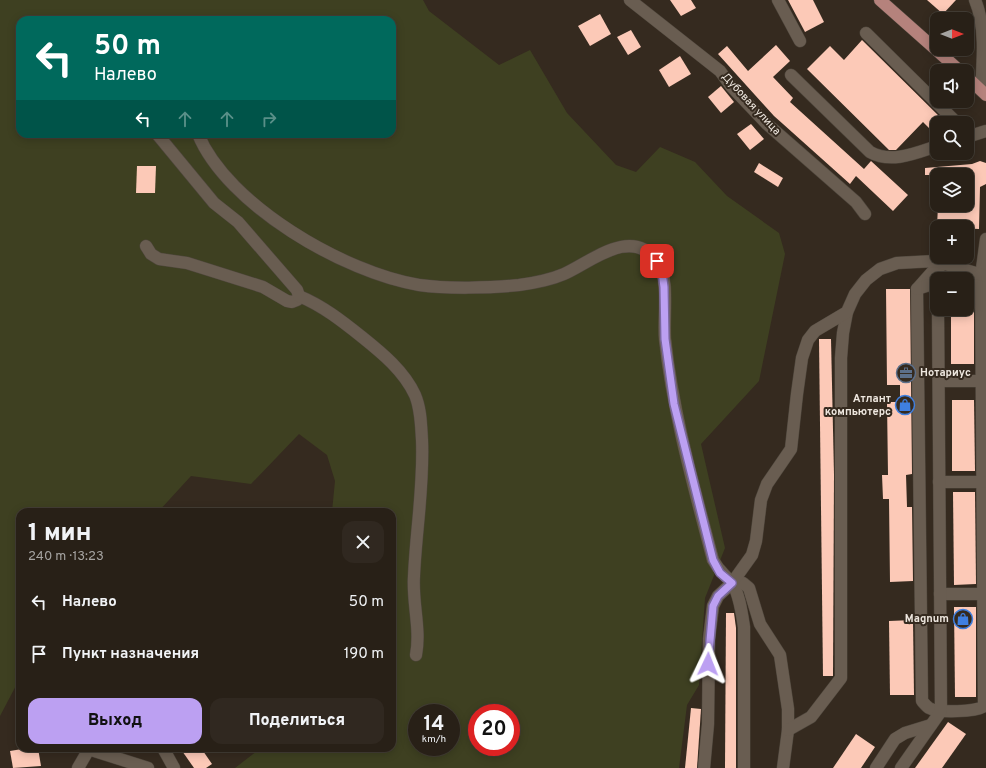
<!DOCTYPE html>
<html lang="ru">
<head>
<meta charset="utf-8">
<style>
	:root { --surface:#282017; --page:#302820; --text:#f1f3f6; --muted:#a5a3a1; --line:#443e36; --accent:#bca0f2 }
	body { margin:0; font-family:Overpass,sans-serif; background:var(--page); color:var(--text); height:100vh; display:flex; flex-direction:column; font-size:15px; white-space:nowrap }
	* { box-sizing:border-box; margin:0 }
	p { font-size:13px; color:var(--muted) }
	.icon { flex:none; width:22px; height:22px; fill:none; stroke:currentColor; stroke-width:2; stroke-linecap:round; stroke-linejoin:round }
	.map { position:relative; flex:1; overflow:hidden }
	.drawer { position:absolute; left:16px; top:508px; width:380px; height:244px; display:flex; flex-direction:column; background:var(--surface); border-radius:12px; box-shadow:0 2px 10px #0003,0 0 0 1px var(--line) }
	.drawer>* { flex:none }
	.top-card { position:absolute; left:16px; top:16px; width:380px; height:122px; border-radius:12px; box-shadow:0 2px 10px #0003,0 0 0 1px var(--line); background:#00695c; color:#fff; overflow:hidden }
	.needle { width:26px; rotate:90deg }
	.fabs { position:absolute; left:930px; top:12px; display:grid; gap:8px }
	.fabs a { display:grid; place-items:center; width:44px; height:44px; border-radius:8px; background:var(--surface); box-shadow:0 2px 10px #0003,0 0 0 1px var(--line); font-size:20px }
	.speed { position:absolute; left:408px; top:704px; display:flex; gap:8px; font-size:20px; font-weight:700; text-align:center }
	.speed>* { display:grid; place-content:center; width:52px; height:52px; border-radius:50%; background:var(--surface); box-shadow:0 2px 10px #0003,0 0 0 1px var(--line); line-height:1 }
	.speed small { font-size:10px; font-weight:400 }
	.speed .limit { border:6px solid #d22; background:#fff; color:#111 }
	.pin { position:absolute; display:grid; place-items:center; width:34px; height:34px; color:#fff; margin:-17px; border-radius:8px; box-shadow:0 2px 6px #0006 }
	.me { position:absolute; width:44px; margin:-22px; rotate:2deg; stroke-linejoin:round; filter:drop-shadow(0 0 3px #0008) }
	.turn { display:flex; align-items:center; gap:14px; height:84px; padding:0 12px; font-size:18px }
	.turn .icon { width:52px; height:52px; stroke-width:2.5 }
	.turn b { display:block; font-size:28px; line-height:34px }
	.lanes { display:flex; align-items:center; height:38px; padding:0 12px; background:#0003; justify-content:center; gap:20px; direction:ltr }
	.lanes .off { opacity:.35 }
	.round { display:grid; place-items:center; flex:none; width:42px; height:42px; border-radius:12px; background:var(--page) }
	.head { display:flex; align-items:center; justify-content:space-between; height:68px; padding:0 12px }
	h1 { font-size:24px; font-weight:800; line-height:30px }
	.button { display:flex; gap:8px; margin-top:auto; padding:8px 12px }
	.button a { flex:1; height:46px; border-radius:12px; background:var(--accent); color:#111; font-size:16px; font-weight:800; line-height:46px; text-align:center }
	.button a+a { background:var(--page); color:var(--text) }
	ul { padding:0; list-style:none }
	li { display:flex; align-items:center; gap:12px; height:52px; padding:0 12px }
	li div { flex:1 }
	li b { display:block; font-size:15px }
	li em { font-style:normal }
	.map>svg:first-child { display:block }
	.green { fill:#3e4021; fill-rule:evenodd }
	.building { fill:#fcc9b7 }
	.lines { fill:none; stroke-linecap:round; stroke-linejoin:round }
	.minor-casing { stroke:#4e463c; stroke-width:13 }
	.major-casing { stroke:#4e463c; stroke-width:13 }
	.minor { stroke:#695d51; stroke-width:12 }
	.major { stroke:#b5827c; stroke-width:12 }
	.route-casing { stroke:#7a689d; stroke-width:10 }
	.route { stroke:#bca0f2; stroke-width:7 }
	.labels { text-anchor:middle; dominant-baseline:central; stroke-width:4; stroke-linejoin:round; paint-order:stroke }
	.street-label { font-size:11px; fill:#eee7df; stroke:#352a1f }
	.poi-label { font-size:11px; font-weight:bold; fill:#eee7df; stroke:#352a1f; text-anchor:end }
</style>
</head>
<body>
<div class="map">
<svg width="986" height="768" viewBox="0 0 986 768">
	<rect width="100%" height="100%" fill="#352a1f"/>
	<path class="green" d="M0,0H423L429,11L499,65L530,50L567,113L616,165L636,172L660,147L695,162L727,196L779,233L785,254L759,381L701,444L725,548L705,598L699,685L687,705L679,768H235L261,748H392V512H332L335,481L327,455L299,434L251,484L191,476L158,512H20V678L0,716ZM20,20H392V134H20ZM417,713H451V747H417ZM477,713H511V747H477Z"/>
	<g class="building">
		<polygon points="670,0 691,0 696,8 681,16"/>
		<polygon points="788,0 813,0 824,22 805,32"/>
		<polygon points="927,0 956,0 943,14"/>
		<polygon points="600,14 611,34 590,46 578,26"/>
		<polygon points="631,30 641,47 628,55 617,37"/>
		<polygon points="862,40 946,123 937,123 937,136 923,122 896,150 889,150 807,69 830,46 844,60"/>
		<polygon points="776,45 790,61 773,77 793,98 790,102 864,169 871,161 908,195 893,211 856,176 850,184 783,124 785,122 783,124 774,116 718,54 727,46 748,71"/>
		<polygon points="680,56 691,74 669,87 659,70"/>
		<polygon points="721,86 734,102 721,113 708,97"/>
		<polygon points="751,124 764,139 750,150 737,134"/>
		<polygon points="980,161 986,163 986,184 980,187 979,229 937,227 938,205 967,205 967,175 925,175 925,168 972,164"/>
		<polygon points="759,163 783,178 778,187 754,172"/>
		<polygon points="137,166 156,166 155,193 136,193"/>
		<polygon points="886,289 910,289 912,474 906,475 907,507 912,507 913,581 890,582 889,499 883,499 882,475 888,475 887,402 900,402 900,385 887,385"/>
		<rect x="951" y="309" width="23" height="55"/>
		<polygon points="819,339 831,339 834,475 833,676 823,676"/>
		<polygon points="952,400 974,400 975,471 952,471"/>
		<polygon points="953,492 975,492 976,584 954,585"/>
		<polygon points="954,607 976,607 976,697 955,697"/>
		<polygon points="726,613 734,613 736,628 736,768 725,768"/>
		<polygon points="913,620 914,695 890,695 889,621"/>
		<polygon points="691,708 701,709 697,768 685,768"/>
		<polygon points="948,722 966,734 942,768 915,768"/>
		<polygon points="856,734 875,747 861,768 833,768"/>
		<polygon points="28,748 38,748 41,766 13,768 10,751"/>
		<polygon points="180,748 201,748 212,764 206,768 194,768"/>
	</g>
	<g class="lines">
		<g class="minor-casing">
			<g id="minor">
				<polyline points="630,0 720,71 731,86 767,124 856,202 865,214"/>
				<polyline points="778,0 800,41"/>
				<path d="M975,0C986,26 983,61 981,90"/>
				<polyline points="866,33 957,123"/>
				<path d="M791,75L870,152C891,164 916,153 937,146"/>
				<path d="M198,134C227,205 345,273 419,285C447,289 491,288 519,285C534,283 550,280 564,274C591,262 631,226 657,261C670,278 663,318 665,339C673,414 694,487 713,560C719,571 723,573 731,582C739,591 742,614 744,627V768"/>
				<polyline points="967,137 986,131"/>
				<polyline points="146,246 151,254 159,259 187,263 263,287 287,301 292,302 297,300 299,296 297,290 238,222 214,203 157,134"/>
				<path d="M945,263L933,271L917,289L922,701C924,703 926,706 929,708C937,713 978,712 984,706L981,276L986,239"/>
				<polyline points="917,289 929,285 937,289"/>
				<path d="M299,296C323,306 342,321 362,337C382,353 404,371 415,395C421,409 421,425 422,440C424,486 416,530 414,576C412,602 421,629 416,655"/>
				<polyline points="939,381 986,381"/>
				<polyline points="939,482 983,482"/>
				<polyline points="732,583 743,583 749,588 760,624 780,655 788,709 788,730 783,768"/>
				<polyline points="940,594 986,594"/>
				<polyline points="788,730 811,717 841,678 841,358 843,333 847,312"/>
				<polyline points="85,748 148,768"/>
				<polyline points="163,748 174,768"/>
				<polyline points="78,768 89,749"/>
				<polyline points="704,768 708,724 709,639 713,606 718,596 732,583 752,555 756,541 761,500 767,484 791,449 797,394 802,358 808,340 815,331 847,312 855,294 866,280 880,269 897,263 935,261 986,276"/>
				<polyline points="876,768 895,739 905,733 931,725"/>
				<polyline points="901,768 941,711 938,309"/>
			</g>
		</g>
		<g class="major-casing">
			<g id="major">
				<polyline points="880,0 960,71"/>
				<polyline points="967,77 986,95"/>
			</g>
		</g>
		<use href="#minor" class="minor"/>
		<use href="#major" class="major"/>
	</g>
	<g class="lines">
		<g class="route-casing">
			<polyline id="route" points="657,261 662,272 664,287 665,339 674,404 713,560 720,573 732,583 718,596 713,606 708,664"/>
		</g>
		<use href="#route" class="route"/>
	</g>
	<defs>
		<g id="office-ring" transform="scale(1)"><circle r="9.5" fill="#352a1f" stroke="#5c6f8a" stroke-width="1.5"/><path d="M-6-3h4V-5.5h4V-3h4V5H-6ZM-1-4.5V-3h2v-1.5ZM-6 0V1H6V0Z" fill="#5c6f8a"/></g>
		<g id="shop-ring" transform="scale(1)"><circle r="9.5" fill="#352a1f" stroke="#3f7fe0" stroke-width="1.5"/><path d="M-5-2.5h2.3a2.7 3.5 0 0 1 5.4 0H5L5.5 6h-11ZM-1.5-2.5h3a1.5 2.3 0 0 0-3 0Z" fill="#3f7fe0"/></g>
	</defs>
	<g fill-rule="evenodd">
		<use href="#office-ring" x="906" y="373"/>
		<use href="#shop-ring" x="905" y="405"/>
		<use href="#shop-ring" x="963" y="619"/>
	</g>
	<g class="labels">
		<g class="street-label">
			<text transform="translate(751 104) rotate(47)">Дубовая улица</text>
		</g>
		<g class="poi-label">
			<text x="920" y="373" text-anchor="start">Нотариус</text>
			<text x="891" y="399">Атлант<tspan x="891" dy="13">компьютерс</tspan></text>
			<text x="949" y="619">Magnum</text>
		</g>
	</g>
</svg>
<div class="fabs">
<a><svg class="needle" viewBox="-14 -14 28 28"><path d="M0-13l5 13h-10z" fill="#e53935"/><path d="M0 13l5-13h-10z" fill="#a5a3a1"/></svg></a>
<a><svg class="icon" aria-label="sound" viewBox="0 0 24 24"><path d="M4 9h4l5-4v14l-5-4H4zM17 9q2 3 0 6"/></svg></a>
<a><svg class="icon" aria-label="search" viewBox="0 0 24 24"><circle cx="10" cy="10" r="6"/><path d="M15 15l6 6"/></svg></a>
<a><svg class="icon" aria-label="layers" viewBox="0 0 24 24"><path d="M12 4l9 5-9 5-9-5zM3 14l9 5 9-5"/></svg></a>
<a>+</a>
<a>−</a>
</div>
<div class="speed"><div>14<small>km/h</small></div><div class="limit">20</div></div>
<div class="pin" style="left:657px;top:261px;background:#d93025"><svg class="icon" aria-label="arrive" viewBox="0 0 24 24"><path d="M6 21V4h12l-3 4 3 4H6"/></svg></div>
<svg class="me" style="left:708px;top:664px" viewBox="-20 -20 40 40"><path d="M0-17L14 15 0 8-14 15z" fill="#bca0f2" stroke="#fff" stroke-width="4"/></svg>
<div class="top-card">
<div class="turn"><svg class="icon" aria-label="left" viewBox="0 0 24 24"><path d="M17 20v-9H6M10 6l-5 5 5 5"/></svg><div><b>50 m</b>Налево</div></div>
<div class="lanes"><svg class="icon" aria-label="left" viewBox="0 0 24 24"><path d="M17 20v-9H6M10 6l-5 5 5 5"/></svg><svg class="icon off" aria-label="ahead" viewBox="0 0 24 24"><path d="M12 20V5M6 11l6-6 6 6"/></svg><svg class="icon off" aria-label="ahead" viewBox="0 0 24 24"><path d="M12 20V5M6 11l6-6 6 6"/></svg><svg class="icon off" aria-label="right" viewBox="0 0 24 24"><path d="M7 20v-9h11M14 6l5 5-5 5"/></svg></div>
</div>
<section class="drawer">
<div class="head"><div><h1>1 мин</h1><p>240 m · 13:23</p></div><a class="round"><svg class="icon" aria-label="close" viewBox="0 0 24 24"><path d="M6 6l12 12M18 6L6 18"/></svg></a></div>
<ul>
<li><svg class="icon" aria-label="left" viewBox="0 0 24 24"><path d="M17 20v-9H6M10 6l-5 5 5 5"/></svg><div><b>Налево</b></div><em>50 m</em></li>
<li><svg class="icon" aria-label="arrive" viewBox="0 0 24 24"><path d="M6 21V4h12l-3 4 3 4H6"/></svg><div><b>Пункт назначения</b></div><em>190 m</em></li>
</ul>
<div class="button"><a>Выход</a><a>Поделиться</a></div>
</section>
</div>
</body>
</html>
